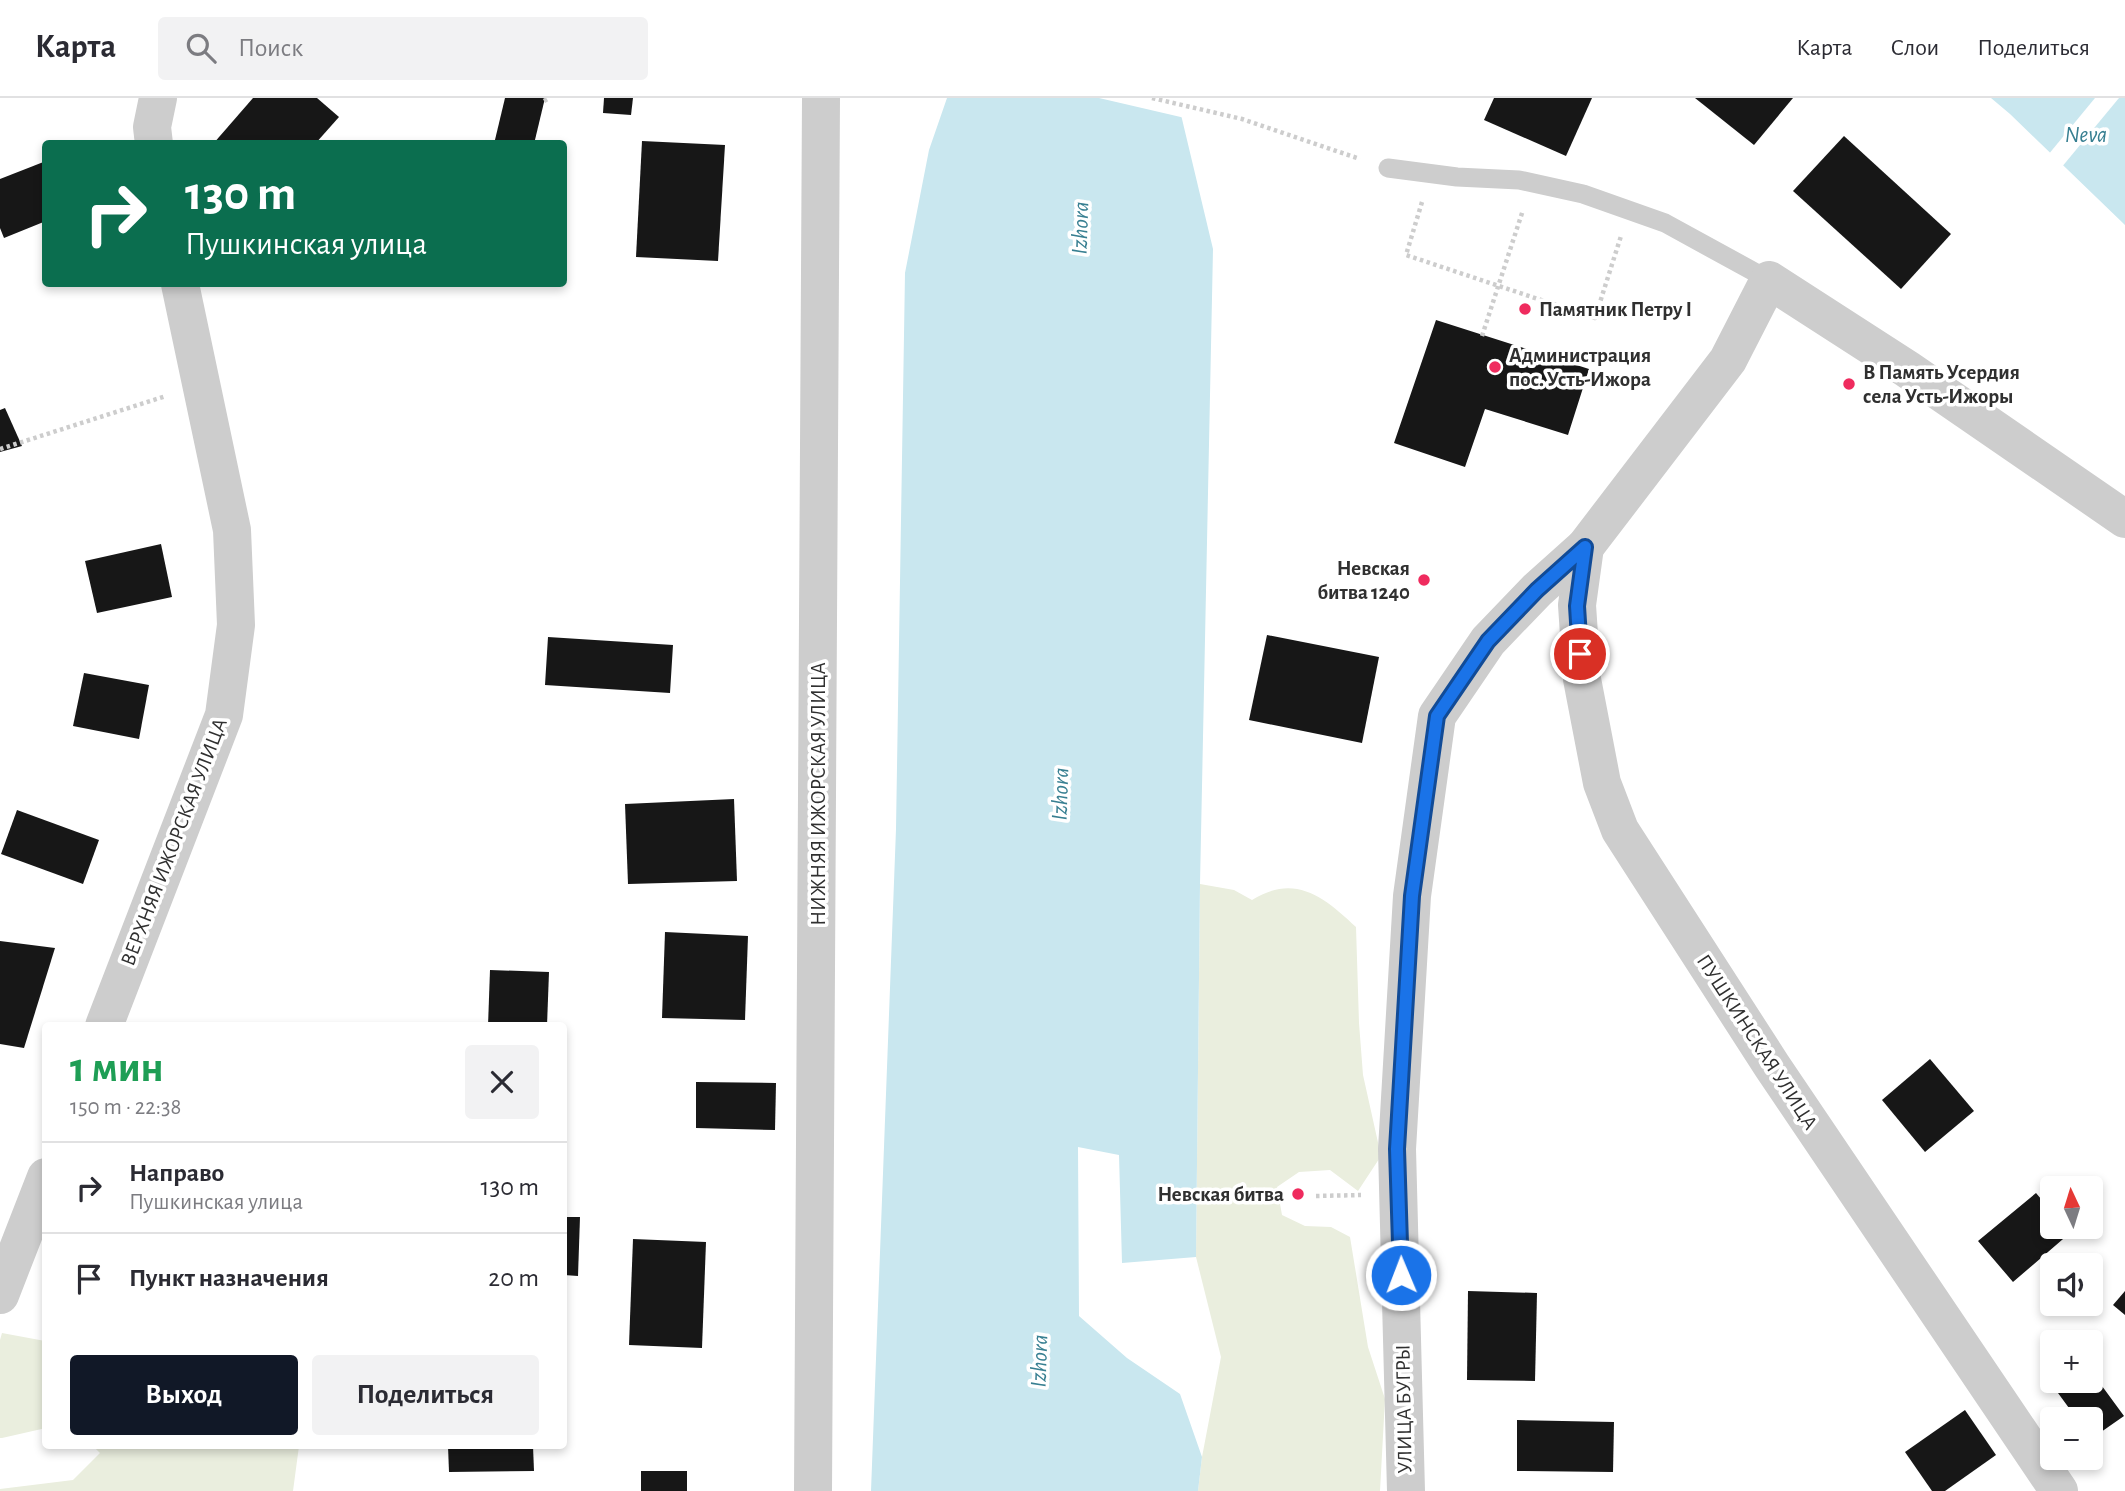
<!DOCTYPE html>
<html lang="ru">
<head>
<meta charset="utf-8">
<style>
	:root { --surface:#fff; --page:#f2f2f3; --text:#2b2b33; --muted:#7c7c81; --line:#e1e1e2; --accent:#111827 }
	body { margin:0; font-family:"Alegreya Sans",sans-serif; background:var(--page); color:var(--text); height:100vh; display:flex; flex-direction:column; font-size:26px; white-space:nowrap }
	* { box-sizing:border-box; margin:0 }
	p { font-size:23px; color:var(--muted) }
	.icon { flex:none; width:38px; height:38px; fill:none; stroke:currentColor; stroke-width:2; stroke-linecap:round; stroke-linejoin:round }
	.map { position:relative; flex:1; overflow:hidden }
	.sheet { position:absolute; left:42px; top:924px; width:525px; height:427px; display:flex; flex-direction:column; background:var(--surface); border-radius:7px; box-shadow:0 4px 10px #0003 }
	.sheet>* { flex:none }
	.hud { position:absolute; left:42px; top:42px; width:525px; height:147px; border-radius:7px; box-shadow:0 4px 10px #0003; background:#0b6e4f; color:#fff; overflow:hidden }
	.needle { width:46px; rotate:356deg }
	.fabs { position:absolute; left:2040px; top:1078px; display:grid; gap:14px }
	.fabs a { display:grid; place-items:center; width:63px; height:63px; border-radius:7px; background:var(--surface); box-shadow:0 4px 10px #0003; font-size:35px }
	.pin { position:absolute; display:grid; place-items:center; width:60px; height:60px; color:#fff; margin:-30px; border:4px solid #fff; border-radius:50%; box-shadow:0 2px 7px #0007 }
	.me { position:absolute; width:77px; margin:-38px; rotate:359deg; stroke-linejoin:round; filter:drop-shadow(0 0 5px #0008) }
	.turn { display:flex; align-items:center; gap:24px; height:147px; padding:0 28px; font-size:32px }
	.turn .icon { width:91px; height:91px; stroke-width:2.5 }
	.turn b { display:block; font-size:49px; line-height:60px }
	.round { display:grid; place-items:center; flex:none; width:74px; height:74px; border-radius:7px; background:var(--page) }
	.overview { display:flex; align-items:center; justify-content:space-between; height:119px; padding:0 28px }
	h1 { font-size:42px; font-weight:700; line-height:52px; color:#1e9e55 }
	.primary-button { display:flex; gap:14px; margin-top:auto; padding:14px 28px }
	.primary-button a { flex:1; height:80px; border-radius:7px; background:var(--accent); color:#fff; font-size:28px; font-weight:700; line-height:80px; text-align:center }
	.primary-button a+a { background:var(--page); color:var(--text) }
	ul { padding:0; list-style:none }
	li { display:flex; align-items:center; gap:21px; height:91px; padding:0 28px; border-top:2px solid var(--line) }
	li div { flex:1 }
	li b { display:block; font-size:26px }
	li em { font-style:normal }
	header { display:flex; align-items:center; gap:42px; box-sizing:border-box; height:98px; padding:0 35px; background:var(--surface); border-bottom:2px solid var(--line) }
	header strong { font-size:33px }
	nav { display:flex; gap:38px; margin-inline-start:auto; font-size:24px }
	.search { width:490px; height:63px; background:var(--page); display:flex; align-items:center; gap:18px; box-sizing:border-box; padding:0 24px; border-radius:7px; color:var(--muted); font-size:26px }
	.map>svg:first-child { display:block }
	.green { fill:#eaeede }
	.water { fill:#c9e7ef }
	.pier { fill:#fff }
	.building { fill:#171717 }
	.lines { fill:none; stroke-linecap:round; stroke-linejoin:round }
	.path { stroke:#cdcdcd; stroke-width:4.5; stroke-dasharray:3.5 3.5; stroke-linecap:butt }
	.lane { stroke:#cdcdcd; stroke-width:19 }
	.street { stroke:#cdcdcd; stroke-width:38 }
	.route-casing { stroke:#114b97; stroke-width:18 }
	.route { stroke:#1a73e8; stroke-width:12 }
	.poi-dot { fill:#ef2b5e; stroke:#fff; stroke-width:2.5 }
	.labels { text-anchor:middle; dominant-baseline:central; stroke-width:7; stroke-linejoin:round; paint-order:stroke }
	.poi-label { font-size:21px; font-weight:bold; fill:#303030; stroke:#fff; text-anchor:start }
	.street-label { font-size:21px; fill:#303030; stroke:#fff }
	.water-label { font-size:23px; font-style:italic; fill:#377f91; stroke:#fff }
</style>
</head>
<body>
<header>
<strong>Карта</strong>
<div class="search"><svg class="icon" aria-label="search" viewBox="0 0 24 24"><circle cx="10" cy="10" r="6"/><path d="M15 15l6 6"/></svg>Поиск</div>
<nav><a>Карта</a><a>Слои</a><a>Поделиться</a></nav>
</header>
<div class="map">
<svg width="2125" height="1393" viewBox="0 0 2125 1393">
	<rect width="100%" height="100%" fill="#fff"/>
	<g class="green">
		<path d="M1200,786L1234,792L1252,802C1295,775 1324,799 1356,829L1359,925L1363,977L1381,1058L1358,1093L1330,1072L1299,1074L1277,1089L1282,1117L1305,1128L1331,1129L1350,1139L1368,1249L1385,1301L1380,1393H1198L1202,1359L1221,1259L1196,1159Z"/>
		<polygon points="2,1235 45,1243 46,1330 2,1340 0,1340 0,1242"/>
		<polygon points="93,1348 299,1348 293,1393 0,1393 0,1391 73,1382 100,1355"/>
	</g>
	<g class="water">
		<polygon points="947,0 1177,0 1213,151 1200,786 1196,1159 1122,1165 1119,1057 1078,1049 1079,1218 1127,1260 1180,1296 1202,1359 1198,1393 871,1393 896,731 905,175 929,52"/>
		<polygon points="1991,0 2125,0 2125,127 2010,16"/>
	</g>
	<g class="pier">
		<polygon points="1099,0 1181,0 1185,20"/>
		<polygon points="2095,0 2119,0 2061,70 2048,57"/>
	</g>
	<g class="building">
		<polygon points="253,0 317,0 339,19 315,46 213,46"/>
		<polygon points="505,0 545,0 534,46 494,46"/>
		<polygon points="604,0 633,0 631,17 603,15"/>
		<polygon points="1494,0 1592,0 1566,58 1484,22"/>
		<polygon points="1695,0 1793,0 1754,47"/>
		<polygon points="1844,38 1951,136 1901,191 1793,93"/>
		<polygon points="642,43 725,47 718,163 636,159"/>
		<polygon points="46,63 46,123 4,140 0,130 0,81"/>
		<polygon points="1436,222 1589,271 1568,337 1485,311 1465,369 1394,345"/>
		<polygon points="5,310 22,348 0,354 0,312"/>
		<polygon points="161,446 172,499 97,515 85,463"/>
		<polygon points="1267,537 1379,559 1362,645 1249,622"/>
		<polygon points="548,539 673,547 670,595 545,587"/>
		<polygon points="84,575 149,587 139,641 73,628"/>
		<polygon points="734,701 737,783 628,786 625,706"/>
		<polygon points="17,712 99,742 83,786 1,756"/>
		<polygon points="665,834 748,838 745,922 662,920"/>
		<polygon points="0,843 55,850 24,950 0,946"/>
		<polygon points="490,872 549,874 547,928 488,928"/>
		<polygon points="1930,961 1974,1013 1925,1054 1882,1002"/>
		<polygon points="696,984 776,985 775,1032 696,1030"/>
		<polygon points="2036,1095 2053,1115 2053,1129 2065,1129 2070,1135 2013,1184 1978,1143"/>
		<polygon points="564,1119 580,1119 578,1178 564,1177"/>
		<polygon points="633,1141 706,1144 702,1250 629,1247"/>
		<polygon points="1468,1193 1537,1195 1535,1283 1467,1282"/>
		<polygon points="2125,1193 2125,1217 2113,1207"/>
		<polygon points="2091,1273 2124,1318 2091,1341 2091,1321 2077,1321 2058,1295 2075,1283 2091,1283"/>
		<polygon points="1965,1312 1996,1357 1945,1393 1932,1393 1905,1354"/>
		<polygon points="1517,1322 1614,1324 1613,1374 1517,1373"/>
		<polygon points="448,1348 533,1348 534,1373 449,1374"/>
		<rect x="641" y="1373" width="46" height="20"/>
	</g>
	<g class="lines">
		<g class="path">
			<polyline points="1152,0 1242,21 1360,61"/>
			<polyline points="544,3 549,0"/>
			<polyline points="1422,104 1406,157 1595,220 1621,138"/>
			<polyline points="1482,238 1523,112"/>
			<polyline points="0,351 166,298"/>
			<polyline points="1316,1098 1361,1097"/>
		</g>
		<polyline class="lane" points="1388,70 1457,79 1519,82 1583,96 1665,125 1769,182"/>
		<g class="street">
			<polyline points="154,46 152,29 158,0"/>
			<polyline points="1585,449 1577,507 1582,581 1602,685 1620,732 1772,968 2059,1393"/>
			<polyline points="104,928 224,617 236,527 232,432 180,186"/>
			<polyline points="0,1197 46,1079"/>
			<polyline points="813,1393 821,0"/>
			<polyline points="1406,1393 1397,1051 1412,798 1437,618 1488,543 1537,492 1585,449 1728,262 1769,182 1907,271 2125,421"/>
		</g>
	</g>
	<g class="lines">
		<g class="route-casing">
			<polyline id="route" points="1401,1177 1397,1051 1412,798 1437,618 1488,543 1537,492 1585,449 1577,508 1580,556"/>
		</g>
		<use href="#route" class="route"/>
	</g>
	<g class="poi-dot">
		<circle cx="1525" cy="211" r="7"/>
		<circle cx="1495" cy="269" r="7"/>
		<circle cx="1849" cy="286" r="7"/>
		<circle cx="1424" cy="482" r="7"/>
		<circle cx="1298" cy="1096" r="7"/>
	</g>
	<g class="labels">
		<g class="poi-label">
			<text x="1539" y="211">Памятник Петру I</text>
			<text x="1509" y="257">Администрация<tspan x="1509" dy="24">пос. Усть-Ижора</tspan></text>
			<text x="1863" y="274">В Память Усердия<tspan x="1863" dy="24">села Усть-Ижоры</tspan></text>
			<text x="1410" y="470" text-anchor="end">Невская<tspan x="1410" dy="24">битва 1240</tspan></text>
			<text x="1284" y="1096" text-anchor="end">Невская битва</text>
		</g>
		<g class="street-label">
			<text transform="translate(818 696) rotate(-90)">НИЖНЯЯ ИЖОРСКАЯ УЛИЦА</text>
			<text transform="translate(174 744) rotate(-69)">ВЕРХНЯЯ ИЖОРСКАЯ УЛИЦА</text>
			<text transform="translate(1757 944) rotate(57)">ПУШКИНСКАЯ УЛИЦА</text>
			<text transform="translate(1404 1311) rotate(-91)">УЛИЦА БУГРЫ</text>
		</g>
		<g class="water-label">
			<text x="2086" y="37">Neva</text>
			<text transform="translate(1081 130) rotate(-88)">Izhora</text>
			<text transform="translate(1061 696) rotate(-88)">Izhora</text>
			<text transform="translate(1040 1263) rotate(-88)">Izhora</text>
		</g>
	</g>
</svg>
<div class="fabs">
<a><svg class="needle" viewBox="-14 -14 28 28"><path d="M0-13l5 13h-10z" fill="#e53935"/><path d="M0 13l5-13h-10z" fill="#7c7c81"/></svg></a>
<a><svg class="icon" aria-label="sound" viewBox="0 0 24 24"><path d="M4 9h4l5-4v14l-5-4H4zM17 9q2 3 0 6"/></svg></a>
<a>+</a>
<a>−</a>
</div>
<div class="pin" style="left:1580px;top:556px;background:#d93025"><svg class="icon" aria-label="arrive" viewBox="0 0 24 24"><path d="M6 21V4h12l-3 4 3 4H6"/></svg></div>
<svg class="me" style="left:1401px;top:1177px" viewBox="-20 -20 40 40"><circle r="17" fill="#1a73e8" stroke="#fff" stroke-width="3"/><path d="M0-11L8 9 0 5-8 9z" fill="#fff"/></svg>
<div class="hud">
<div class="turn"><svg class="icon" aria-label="right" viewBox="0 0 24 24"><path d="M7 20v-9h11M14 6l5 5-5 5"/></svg><div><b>130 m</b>Пушкинская улица</div></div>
</div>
<section class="sheet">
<div class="overview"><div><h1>1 мин</h1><p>150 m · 22:38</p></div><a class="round"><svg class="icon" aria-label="close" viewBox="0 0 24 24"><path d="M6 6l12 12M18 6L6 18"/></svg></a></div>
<ul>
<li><svg class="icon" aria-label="right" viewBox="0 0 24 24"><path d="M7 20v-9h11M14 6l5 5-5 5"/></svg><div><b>Направо</b><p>Пушкинская улица</p></div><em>130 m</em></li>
<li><svg class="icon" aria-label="arrive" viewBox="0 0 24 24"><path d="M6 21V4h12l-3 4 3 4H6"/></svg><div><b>Пункт назначения</b></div><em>20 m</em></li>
</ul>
<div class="primary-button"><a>Выход</a><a>Поделиться</a></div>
</section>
</div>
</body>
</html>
